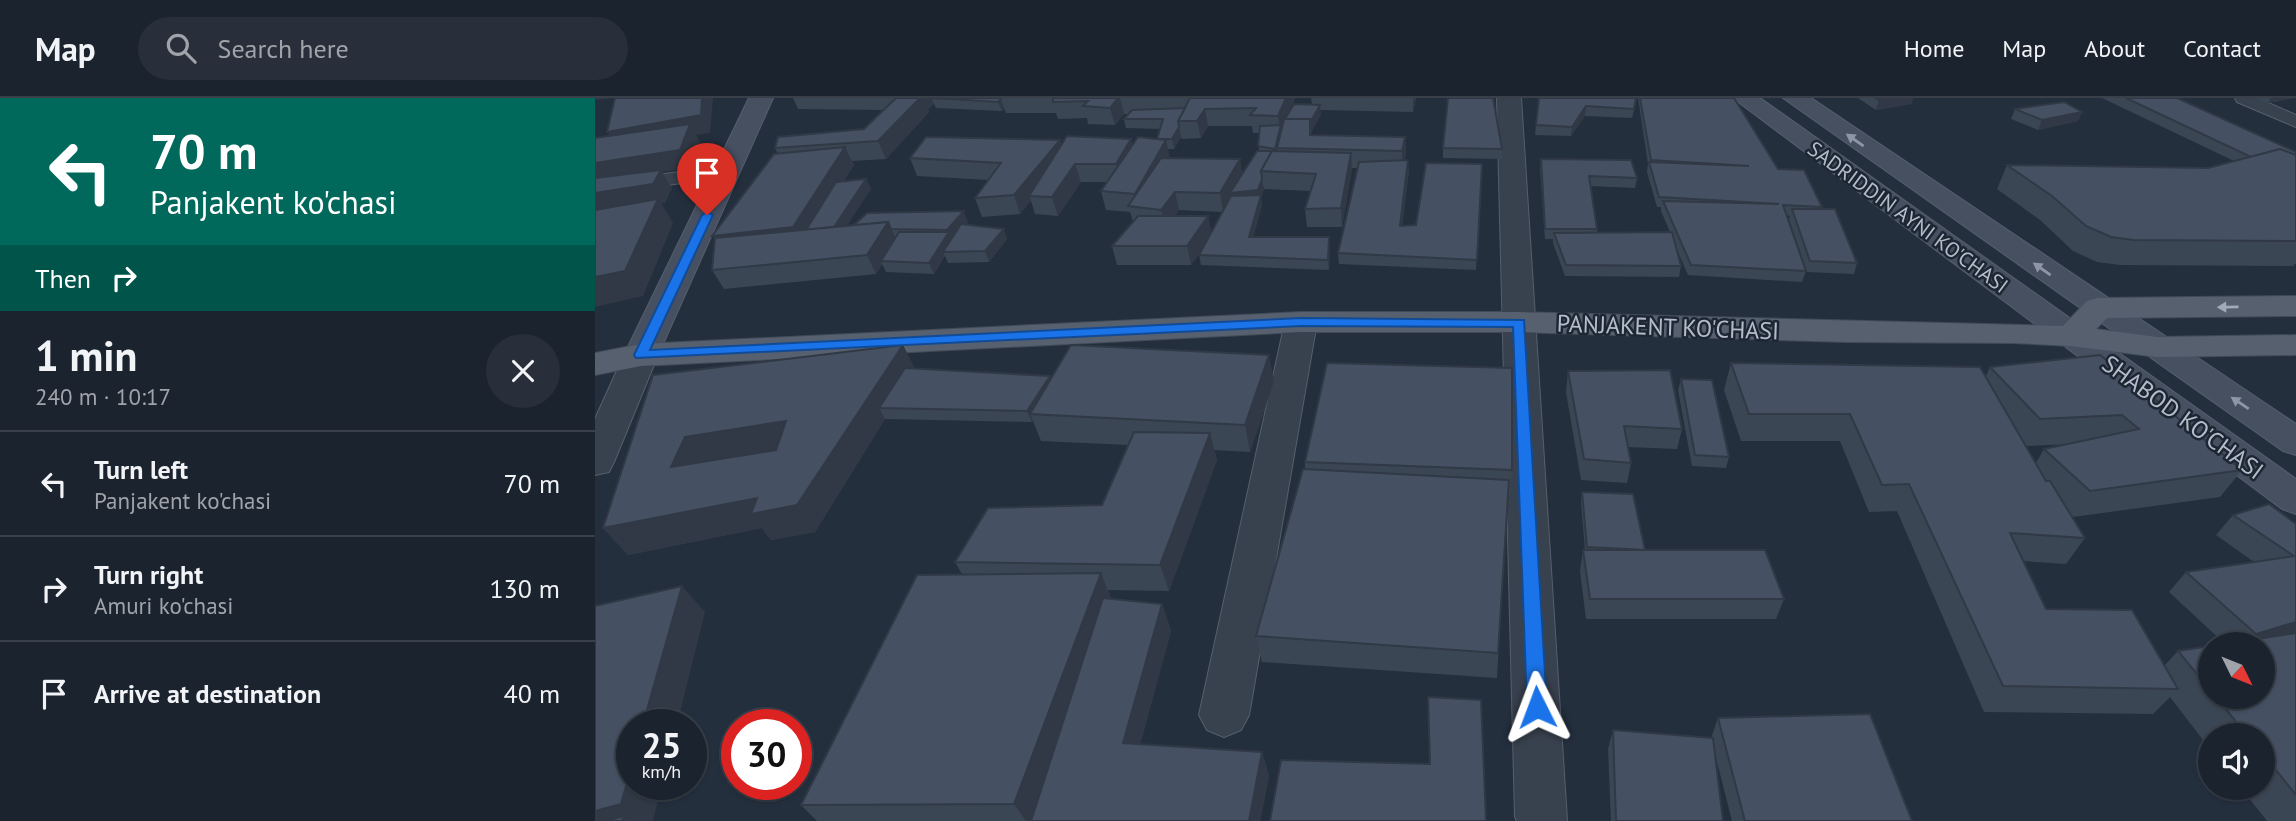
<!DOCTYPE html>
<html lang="en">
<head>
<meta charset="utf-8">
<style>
	:root { --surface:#1b232e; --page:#282f3a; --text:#f1f3f6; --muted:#a0a4aa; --line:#39404a }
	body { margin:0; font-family:"PT Sans",sans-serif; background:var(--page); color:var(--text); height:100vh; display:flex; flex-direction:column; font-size:26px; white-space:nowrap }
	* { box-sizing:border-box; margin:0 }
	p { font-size:23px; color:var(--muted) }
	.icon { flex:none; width:38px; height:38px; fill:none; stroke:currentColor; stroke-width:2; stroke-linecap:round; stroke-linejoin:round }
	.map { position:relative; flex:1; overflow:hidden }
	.sheet { display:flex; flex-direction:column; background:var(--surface); width:595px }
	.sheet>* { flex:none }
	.top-card { background:#00695c; color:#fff; overflow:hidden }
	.needle { width:46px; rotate:133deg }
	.tools { position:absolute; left:1603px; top:534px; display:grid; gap:14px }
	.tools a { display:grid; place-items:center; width:77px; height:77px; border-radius:50%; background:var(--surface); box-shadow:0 2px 5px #0004,0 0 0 2px var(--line); font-size:35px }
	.speed { position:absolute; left:21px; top:611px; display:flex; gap:14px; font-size:35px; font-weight:700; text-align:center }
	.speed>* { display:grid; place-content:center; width:91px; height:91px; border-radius:50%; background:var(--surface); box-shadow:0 2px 5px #0004,0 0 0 2px var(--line); line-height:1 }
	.speed small { font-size:18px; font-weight:400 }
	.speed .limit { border:10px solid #d22; background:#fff; color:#111 }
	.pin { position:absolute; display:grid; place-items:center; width:60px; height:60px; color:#fff; margin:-72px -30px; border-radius:50% 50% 50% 0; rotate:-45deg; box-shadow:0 0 7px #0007 }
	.pin .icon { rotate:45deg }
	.me { position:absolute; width:77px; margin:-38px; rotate:357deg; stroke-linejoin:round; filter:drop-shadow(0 0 5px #0008) }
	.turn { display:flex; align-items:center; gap:24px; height:147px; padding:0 35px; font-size:32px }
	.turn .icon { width:91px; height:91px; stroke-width:2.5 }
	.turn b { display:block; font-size:49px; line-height:60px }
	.then { display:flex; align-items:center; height:66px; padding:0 35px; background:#0003; gap:14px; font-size:26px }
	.round { display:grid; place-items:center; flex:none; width:74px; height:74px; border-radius:37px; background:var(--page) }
	.overview { display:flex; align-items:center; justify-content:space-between; height:119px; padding:0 35px }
	h1 { font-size:42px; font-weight:700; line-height:52px }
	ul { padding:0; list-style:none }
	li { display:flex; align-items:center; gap:21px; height:105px; padding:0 35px; border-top:2px solid var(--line) }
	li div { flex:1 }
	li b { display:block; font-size:26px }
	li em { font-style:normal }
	header { display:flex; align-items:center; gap:42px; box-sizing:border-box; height:98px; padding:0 35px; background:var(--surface); border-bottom:2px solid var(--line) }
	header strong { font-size:33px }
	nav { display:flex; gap:38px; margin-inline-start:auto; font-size:24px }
	.search { width:490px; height:63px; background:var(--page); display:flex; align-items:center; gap:18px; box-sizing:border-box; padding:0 24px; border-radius:38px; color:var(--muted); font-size:26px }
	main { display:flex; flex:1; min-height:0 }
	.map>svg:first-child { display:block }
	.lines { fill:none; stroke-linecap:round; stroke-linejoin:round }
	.lane-casing { stroke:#565f6c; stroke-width:2 }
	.street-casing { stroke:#565f6c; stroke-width:2 }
	.secondary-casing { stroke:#565f6c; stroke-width:2 }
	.primary-casing { stroke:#414a57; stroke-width:2 }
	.lane { fill:#38414e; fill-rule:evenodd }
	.street { fill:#38414e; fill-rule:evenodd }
	.secondary { fill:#465061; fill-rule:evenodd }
	.primary { fill:#56606e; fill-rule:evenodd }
	.wall { fill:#3b4654; fill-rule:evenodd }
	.shaded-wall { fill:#303945 }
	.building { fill:#455162; stroke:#303945; stroke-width:2; fill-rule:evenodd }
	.oneway { fill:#8e96a5 }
	.oneway2 { fill:#a1aab7 }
	.route { fill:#1a73e8; stroke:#114b97; stroke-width:2 }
	.labels { text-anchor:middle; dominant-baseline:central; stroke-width:5; stroke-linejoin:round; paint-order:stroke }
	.far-street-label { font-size:21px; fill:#b4bcc9; stroke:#1d2633 }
	.street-label { font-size:24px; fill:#b4bcc9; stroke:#1d2633 }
</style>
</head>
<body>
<header>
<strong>Map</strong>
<div class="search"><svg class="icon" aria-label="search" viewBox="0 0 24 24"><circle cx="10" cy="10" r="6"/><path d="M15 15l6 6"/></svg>Search here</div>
<nav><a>Home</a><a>Map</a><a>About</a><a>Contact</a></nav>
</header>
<main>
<section class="sheet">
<div class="top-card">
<div class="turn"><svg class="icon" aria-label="left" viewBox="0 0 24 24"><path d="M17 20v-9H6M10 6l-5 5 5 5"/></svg><div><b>70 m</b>Panjakent ko'chasi</div></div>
<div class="then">Then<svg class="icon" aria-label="right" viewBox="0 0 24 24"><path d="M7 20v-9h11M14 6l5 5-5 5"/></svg></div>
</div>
<div class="overview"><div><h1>1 min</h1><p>240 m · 10:17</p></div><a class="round"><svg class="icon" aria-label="close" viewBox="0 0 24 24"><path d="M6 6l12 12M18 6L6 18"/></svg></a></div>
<ul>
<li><svg class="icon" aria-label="left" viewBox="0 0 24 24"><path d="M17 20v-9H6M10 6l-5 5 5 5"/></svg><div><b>Turn left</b><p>Panjakent ko'chasi</p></div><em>70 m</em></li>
<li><svg class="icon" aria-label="right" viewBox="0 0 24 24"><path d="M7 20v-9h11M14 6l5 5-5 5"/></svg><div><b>Turn right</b><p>Amuri ko'chasi</p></div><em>130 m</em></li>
<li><svg class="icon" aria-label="arrive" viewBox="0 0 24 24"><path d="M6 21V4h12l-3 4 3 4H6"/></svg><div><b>Arrive at destination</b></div><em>40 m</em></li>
</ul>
</section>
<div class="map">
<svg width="1701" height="723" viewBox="0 0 1701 723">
	<rect width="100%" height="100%" fill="#242f3e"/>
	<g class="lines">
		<g class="lane-casing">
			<g id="lane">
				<polygon points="1640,0 1662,0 1701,17 1701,29 1642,4"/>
				<polygon points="132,67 142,73 139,77 0,98 0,86"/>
			</g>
		</g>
		<g class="street-casing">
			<g id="street">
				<polygon points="902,0 926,0 972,723 922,723 920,719"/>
				<polygon points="706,214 718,217 722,224 654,617 646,632 629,639 612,632 604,617 690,224 694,217"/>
				<polygon points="46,246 58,250 63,257 19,364 14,374 0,377 0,321 29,257 34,250"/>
			</g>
		</g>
		<g class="secondary-casing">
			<g id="secondary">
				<polygon points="154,0 178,0 63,257 58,264 46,268 34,264 29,257"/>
				<polygon points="1138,0 1165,0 1701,381 1701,416 1687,411"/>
				<polygon points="1188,0 1216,0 1701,326 1701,357 1688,353"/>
			</g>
		</g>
		<g class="primary-casing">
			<polygon id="primary" points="1701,198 1701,218 1512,220 1501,231 1562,239 1701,237 1701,257 1562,259 1476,248 1418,245 1251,244 924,234 706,234 46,268 0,277 0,255 46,246 706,214 924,214 1468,228 1492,203 1503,200"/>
		</g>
		<use href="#lane" class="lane"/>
		<use href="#street" class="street"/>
		<use href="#secondary" class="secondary"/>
		<use href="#primary" class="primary"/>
	</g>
	<g class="wall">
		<path d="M198,0H700L695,12L717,6L716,0H821L818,14L725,12L726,16L716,35V37L810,39L811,57L809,62L814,72L807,128L821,127L887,66L881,172L744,166L743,155L763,70H757L747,129H712L710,111L716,93L669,91L666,98L667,107L658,139L735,150L734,172L606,167L604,157L607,152L596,167H522L517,148L538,124L535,114L511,112L506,93L512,84H486L463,118L440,116L436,103L425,116L387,119L380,100L394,82L322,78L315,60L465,42L466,47H538L562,41L565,31L531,30L529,21L534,16H529L520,27L493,26L492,20L463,21L461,15H411L409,10L407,13L341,10L339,6L333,11L334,14L291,61L257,63L259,67L248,84L271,81L276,91L251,128L373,124L370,127L412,141L394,164L353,165L350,158L339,176L291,174L287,166L281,176L129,191L117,172L183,56L180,50L269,31L289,12L203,11ZM613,28H657L658,35H664V53L647,75L574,60L573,51H579L586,39L587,41L606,40ZM584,112L627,114L616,134L613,118H580Z"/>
		<polygon points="944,0 1042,0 1037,20 990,18 976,38 940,37"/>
		<polygon points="1043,0 1139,0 1183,71 1227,109 1226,111 1262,165 1259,176 1212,174 1194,121 1195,118 1191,117 1211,173 1207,184 1093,177 1080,147 1086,168 1084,179 970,178 958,145 958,141 950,141 945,71 946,61 1042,80 1040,90 996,88 1002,131 1002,135 1075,134 1066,113 1066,109 1062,109 1052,74 1053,66"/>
		<polygon points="1263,0 1318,0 1316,6 1281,12"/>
		<polygon points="1507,0 1582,0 1701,54 1701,166 1700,166 1698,168 1525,167 1502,164 1478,153 1445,122 1402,91 1412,67 1613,70 1639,63"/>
		<polygon points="1660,0 1699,0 1673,5"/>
		<polygon points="1420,11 1487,14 1483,23 1443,32 1416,21"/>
		<polygon points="848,50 907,51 907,61 848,60"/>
		<polygon points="308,247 319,270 456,281 679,283 655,354 619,352 622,362 574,493 513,492 516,501 567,506 576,533 545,646 667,654 674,678 665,723 222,723 206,707 367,476 360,464 507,407 533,347 446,343 438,323 437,324 290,321 220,434 176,442 167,430 33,457 8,430"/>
		<path d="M1505,257L1647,372L1625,399L1478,419L1490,440L1471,466L1428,463L1451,511L1569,568L1583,553L1615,548V598H1668L1630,546L1574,494L1591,474L1659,464L1621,437L1638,417L1701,426V723H1672L1646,690H1668V637H1615V651L1575,599L1558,616L1389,614L1302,413L1274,414L1245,343H1146L1129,292L1136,265L1391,278L1395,269ZM1477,346L1449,351L1441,365L1431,348Z"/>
		<polygon points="973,273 1087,331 1082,351 1033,349 1036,365 1032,385 986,382 971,294"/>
		<polygon points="1086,281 1134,359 1131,370 1097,368 1083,292"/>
		<polygon points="710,364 917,372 915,398 913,398 902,580 667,564 661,538 710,371"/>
		<polygon points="987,394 1050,452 1189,501 1181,521 991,521 985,473 988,452 990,452 986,405"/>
		<polygon points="1123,620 1317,723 1137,723 1120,656 1128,723 1016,723 1013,651 1018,632 1116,640"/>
	</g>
	<g class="shaded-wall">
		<polygon points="0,0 19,0 0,2"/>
		<polygon points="107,0 118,0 115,35 101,37 105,44 96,70 67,74 77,90 70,105 66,105 78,125 48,198 0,209 0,65 23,51 12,34"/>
		<polygon points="325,0 346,0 337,1 339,6 333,11 334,14 291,61 283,43"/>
		<polygon points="523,0 525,0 529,16 520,27 515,10"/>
		<polygon points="691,0 700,0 690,24 682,50 682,56 681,60 680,51 685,33 683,18"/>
		<polygon points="818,0 821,1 818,14"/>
		<polygon points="1298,0 1318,0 1316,6 1281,12 1284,2"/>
		<polygon points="1676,0 1699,0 1673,5"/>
		<polygon points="406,1 409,10 407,13 403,4"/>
		<polygon points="725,7 726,16 716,35 716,25"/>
		<polygon points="991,8 990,18 976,38 977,29"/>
		<polygon points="610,11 613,28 606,40 602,23"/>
		<polygon points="1487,14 1483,23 1443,32 1447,22"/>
		<polygon points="584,29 586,39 579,51 577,41"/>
		<polygon points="810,39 811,57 807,71 807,53"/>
		<polygon points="536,41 541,59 525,84 521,66"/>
		<polygon points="465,42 470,60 434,98 436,103 425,116 419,97"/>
		<polygon points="571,42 575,60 543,109 540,96"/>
		<polygon points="250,49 259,67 215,136 271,81 276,91 241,145 128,157 117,138"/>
		<polygon points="756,55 757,73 747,129 746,110"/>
		<polygon points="645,61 648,79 667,81 669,91 666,98 667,107 656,149 628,114 625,95"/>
		<polygon points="813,62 814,72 805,139 805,128"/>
		<polygon points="480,66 486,84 463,118 457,99"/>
		<polygon points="580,94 584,112 571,130 566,112"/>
		<polygon points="369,113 373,124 357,141 348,154 350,158 339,176 334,165 353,136 352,132"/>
		<polygon points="613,118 617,137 596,167 592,148"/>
		<polygon points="293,124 302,143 286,163 287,166 281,176 272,157"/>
		<polygon points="409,131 412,141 394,164 390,153"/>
		<polygon points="734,139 735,150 734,172 733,162"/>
		<polygon points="308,247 321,273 284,310 290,321 220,434 176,442 167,430 33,457 8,430 162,400"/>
		<polygon points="674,257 679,283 655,354 650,327"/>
		<polygon points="455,278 459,289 435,316 438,323 437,324 432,313"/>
		<polygon points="191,323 208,349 76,369 90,339"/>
		<polygon points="615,335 622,362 574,493 565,467"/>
		<polygon points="506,475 516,501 437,723 431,723 419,706"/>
		<polygon points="87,488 110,514 82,626 48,626"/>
		<polygon points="567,506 576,533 539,670 528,645"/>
		<polygon points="1701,524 1701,538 1651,546 1661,536"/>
		<polygon points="667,654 674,678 665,723 654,723"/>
		<polygon points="37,667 37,686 67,686 58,723 0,723 0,713"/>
	</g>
	<g class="building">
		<polygon points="20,0 107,0 106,17 12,34"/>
		<polygon points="301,0 325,0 283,43 180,50 183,39 269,31"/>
		<polygon points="338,0 406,0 403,4"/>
		<polygon points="458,0 523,0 515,10 488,8 493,3 458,4"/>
		<polygon points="595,0 691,0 683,18 655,17 661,10 610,11 602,23 583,23"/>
		<polygon points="853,0 898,0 907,51 848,50"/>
		<polygon points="944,0 1041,0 1039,11 991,8 977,29 941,27"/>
		<polygon points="1045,0 1139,0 1183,71 1209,72 1227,109 1188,107 1211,173 1096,167 1068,103 1184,106 1064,99 1054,64 1154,68 1056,62"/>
		<polygon points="1280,0 1298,0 1284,2"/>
		<polygon points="1531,0 1582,0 1701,54 1701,57 1685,51 1656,59"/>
		<polygon points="1469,4 1487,14 1447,22 1420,11"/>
		<polygon points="699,6 725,7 715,25 715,21 690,21"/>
		<polygon points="590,10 583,23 584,29 577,41 562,41 568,21 529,21 537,12"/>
		<polygon points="689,21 715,21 715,37 810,39 807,53 682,50"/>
		<polygon points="95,26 85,52 0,65 0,40"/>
		<polygon points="686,27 680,51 663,48 665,28"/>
		<polygon points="472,38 536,41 521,66 480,66 457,99 434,98"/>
		<polygon points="331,39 465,42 419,97 380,100 406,65 315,60"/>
		<polygon points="543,39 571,42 540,96 506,93"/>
		<polygon points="250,49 198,129 117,138 179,56"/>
		<polygon points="1685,51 1701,57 1701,143 1539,142 1516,139 1491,128 1457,98 1412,67 1613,70"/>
		<polygon points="662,53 677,53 666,73 667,81 663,92 635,95"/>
		<polygon points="677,53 756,55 746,110 710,111 721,76 666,73"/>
		<polygon points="566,60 645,61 625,95 580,94 566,112 533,108"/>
		<polygon points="946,61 1036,62 1042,80 994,78 1002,131 950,131"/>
		<polygon points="813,62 805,128 821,127 831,65 887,66 882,162 743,155 764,64"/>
		<polygon points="66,72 58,86 0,95 0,80"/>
		<polygon points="271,81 239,129 211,132 241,84"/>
		<polygon points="666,97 654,139 734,139 733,162 604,157 636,98"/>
		<polygon points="63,101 30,173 0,179 0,112"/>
		<polygon points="1197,111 1240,111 1262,165 1215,163"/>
		<polygon points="369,113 352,132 296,131 293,124 258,128 272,115"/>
		<polygon points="543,118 613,118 592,148 517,148"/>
		<polygon points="293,124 272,157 117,172 120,140"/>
		<polygon points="366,126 409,131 390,153 348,154"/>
		<polygon points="304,134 354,134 334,165 286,163"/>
		<polygon points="1077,134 1086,168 971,167 959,135"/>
		<path d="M308,247L202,407L156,416L162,400L8,430L58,277ZM191,323L181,352L76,369L90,339Z"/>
		<polygon points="476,247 674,257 650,327 435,316"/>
		<polygon points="1505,257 1647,372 1495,393 1449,351 1544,331 1527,317 1445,321 1395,269"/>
		<polygon points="732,265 917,270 917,372 710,364"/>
		<polygon points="1136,265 1385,269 1451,383 1455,383 1490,440 1415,435 1451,511 1537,512 1583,591 1408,588 1314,386 1287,387 1255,316 1154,316"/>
		<polygon points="310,270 455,278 432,313 284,310"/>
		<polygon points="1075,272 1087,331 1029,328 1036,365 989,361 973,273"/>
		<polygon points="1086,281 1117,282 1134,359 1100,357"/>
		<polygon points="539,334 615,335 565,467 360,464 393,410 507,407"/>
		<polygon points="708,371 914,382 903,555 661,538"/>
		<polygon points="987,394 1038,396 1050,452 992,449"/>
		<polygon points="1674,406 1701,426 1701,524 1661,536 1591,474 1699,458 1638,417"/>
		<polygon points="988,452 1170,452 1189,501 995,501"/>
		<polygon points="506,475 419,706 206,707 322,477"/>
		<polygon points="87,488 48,626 37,626 37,667 26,706 0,713 0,508"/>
		<polygon points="508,500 567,506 528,645 667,654 654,723 436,723"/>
		<polygon points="1701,535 1701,697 1668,656 1668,637 1652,637 1620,598 1668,598 1668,546 1629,546"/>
		<polygon points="1615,548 1615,592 1583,553"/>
		<polygon points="833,599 886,602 891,723 675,723 686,662 835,666"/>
		<polygon points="1275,616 1317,723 1150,723 1123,620"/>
		<polygon points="1018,632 1118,640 1128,723 1021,723"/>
		<polygon points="29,718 27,723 11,723"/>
	</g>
	<defs><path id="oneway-solid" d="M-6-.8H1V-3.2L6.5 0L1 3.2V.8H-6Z" transform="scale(1.75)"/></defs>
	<g class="oneway">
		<use href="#oneway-solid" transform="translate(1260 42) rotate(-145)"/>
		<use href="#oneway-solid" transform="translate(1447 171) rotate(-145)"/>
		<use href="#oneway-solid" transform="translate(1645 305) rotate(-146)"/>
	</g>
	<use class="oneway2" href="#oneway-solid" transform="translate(1633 209) rotate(179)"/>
	<polygon class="route" points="112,114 118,117 55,252 706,220 929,222 952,609 949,615 942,618 935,615 932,609 918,229 706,228 41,260 39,257 107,117"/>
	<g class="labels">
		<g class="far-street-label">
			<text transform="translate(1313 119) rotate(36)">SADRIDDIN AYNI KO'CHASI</text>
		</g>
		<g class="street-label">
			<text transform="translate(1073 229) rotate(2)">PANJAKENT KO'CHASI</text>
			<text transform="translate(1588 319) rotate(36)">SHABOD KO'CHASI</text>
		</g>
	</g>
</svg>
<div class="tools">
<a><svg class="needle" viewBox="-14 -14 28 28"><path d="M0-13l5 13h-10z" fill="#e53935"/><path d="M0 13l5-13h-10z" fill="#a0a4aa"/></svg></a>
<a><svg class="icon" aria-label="sound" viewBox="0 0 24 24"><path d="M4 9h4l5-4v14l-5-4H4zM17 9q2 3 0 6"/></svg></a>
</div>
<div class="speed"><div>25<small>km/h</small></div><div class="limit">30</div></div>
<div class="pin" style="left:112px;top:117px;background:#d93025"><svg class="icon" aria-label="arrive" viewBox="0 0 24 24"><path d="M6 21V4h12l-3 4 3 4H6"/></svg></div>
<svg class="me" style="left:942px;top:609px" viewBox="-20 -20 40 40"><path d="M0-17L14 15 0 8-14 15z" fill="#1a73e8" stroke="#fff" stroke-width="4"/></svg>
</div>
</main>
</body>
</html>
